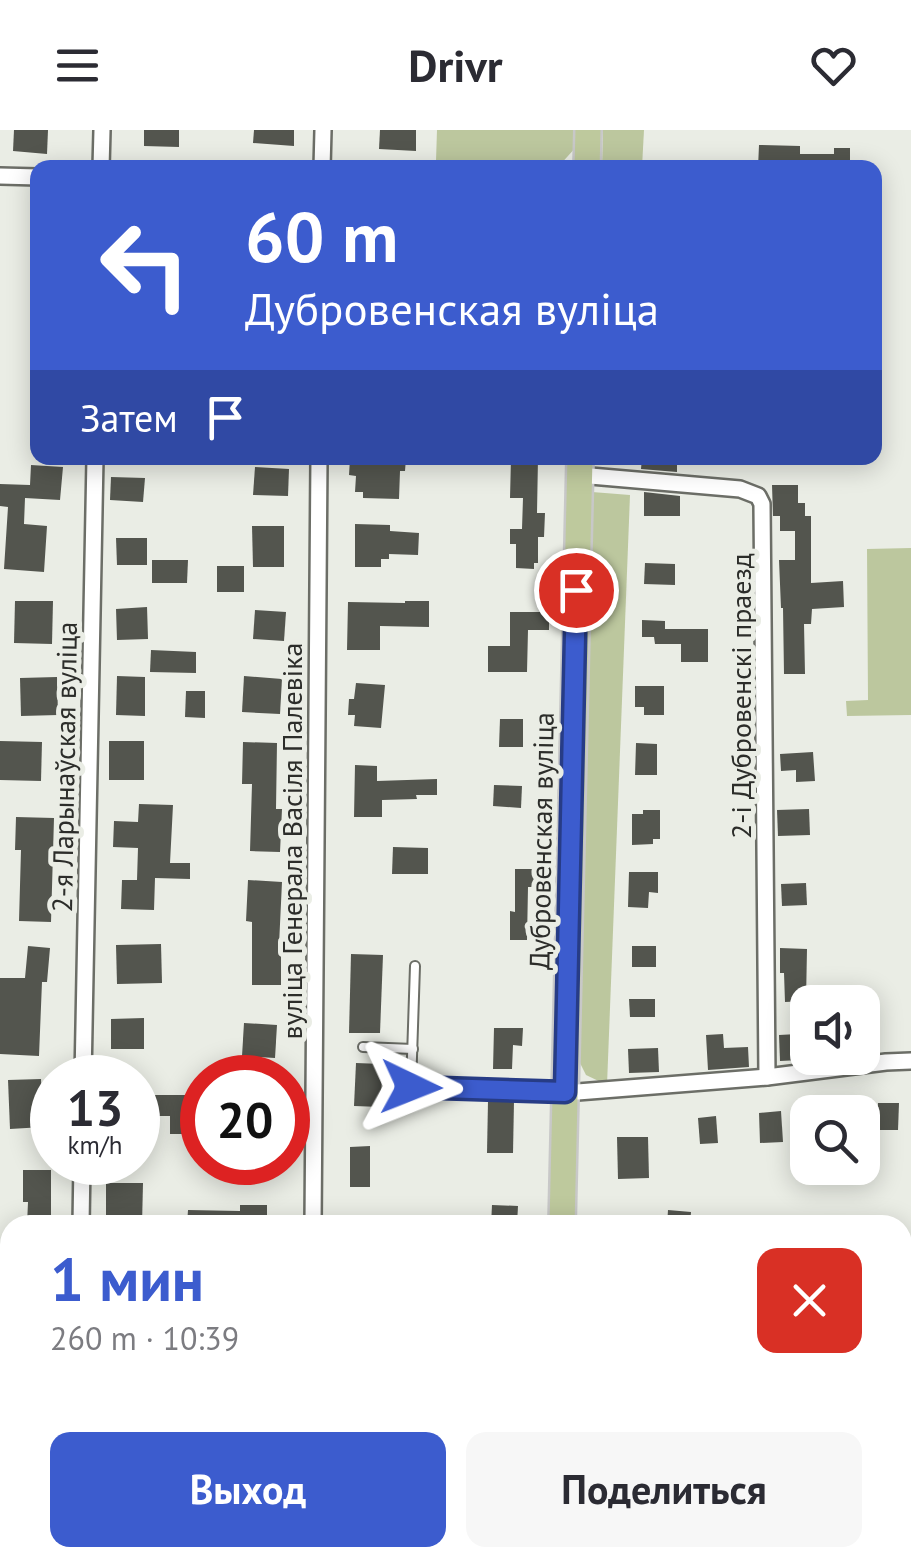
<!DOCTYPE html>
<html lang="ru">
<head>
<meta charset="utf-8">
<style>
	:root { --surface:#fff; --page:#f7f7f7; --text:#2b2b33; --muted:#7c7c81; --accent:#3c5cce }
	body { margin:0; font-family:"PT Sans",sans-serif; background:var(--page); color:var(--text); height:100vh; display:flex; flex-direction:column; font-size:38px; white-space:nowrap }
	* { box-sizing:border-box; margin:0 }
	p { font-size:32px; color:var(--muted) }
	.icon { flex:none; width:55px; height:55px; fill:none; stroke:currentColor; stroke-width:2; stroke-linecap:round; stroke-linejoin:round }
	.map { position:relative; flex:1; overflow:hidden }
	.drawer { position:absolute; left:0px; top:1085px; width:912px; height:352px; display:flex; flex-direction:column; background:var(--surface); border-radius:30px 30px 0 0; box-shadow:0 5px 25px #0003 }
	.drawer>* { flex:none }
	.banner { position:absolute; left:30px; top:30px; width:852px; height:305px; border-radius:20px; box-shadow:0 5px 25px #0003; background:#3c5cce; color:#fff; overflow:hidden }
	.controls { position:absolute; left:790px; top:855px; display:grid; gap:20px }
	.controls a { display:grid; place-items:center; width:90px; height:90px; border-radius:20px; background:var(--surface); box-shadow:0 5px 25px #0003; font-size:50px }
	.speed { position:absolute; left:30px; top:925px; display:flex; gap:20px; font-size:50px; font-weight:700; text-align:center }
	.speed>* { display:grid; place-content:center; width:130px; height:130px; border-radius:50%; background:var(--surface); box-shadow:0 5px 25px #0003; line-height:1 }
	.speed small { font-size:25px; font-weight:400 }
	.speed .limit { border:15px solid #d22; background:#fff; color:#111 }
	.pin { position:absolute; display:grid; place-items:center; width:85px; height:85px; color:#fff; margin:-42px; border:5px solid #fff; border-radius:50%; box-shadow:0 2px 10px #0007 }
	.me { position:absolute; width:110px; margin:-55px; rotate:92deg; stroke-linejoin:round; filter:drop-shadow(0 0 8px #0008) }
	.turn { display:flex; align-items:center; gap:35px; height:210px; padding:0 50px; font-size:45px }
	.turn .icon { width:130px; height:130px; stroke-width:2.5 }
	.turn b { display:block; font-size:70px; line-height:85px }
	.then { display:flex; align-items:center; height:95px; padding:0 50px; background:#0003; gap:20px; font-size:38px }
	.round { display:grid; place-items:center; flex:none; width:105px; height:105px; border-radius:20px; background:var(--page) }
	.overview { display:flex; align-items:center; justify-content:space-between; height:170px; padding:0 50px }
	h1 { font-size:60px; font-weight:700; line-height:75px; color:var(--accent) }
	.primary-button { display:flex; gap:20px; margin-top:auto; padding:20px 50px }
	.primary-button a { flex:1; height:115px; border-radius:20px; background:var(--accent); color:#fff; font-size:40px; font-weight:700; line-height:115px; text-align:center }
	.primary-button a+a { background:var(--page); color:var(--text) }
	header { display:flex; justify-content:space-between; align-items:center; height:130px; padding:0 50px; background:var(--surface); font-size:45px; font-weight:700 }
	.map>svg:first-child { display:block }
	.green { fill:#bcc79e }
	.building { fill:#53554e }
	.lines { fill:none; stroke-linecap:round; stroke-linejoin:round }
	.lane-casing { stroke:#6c6e67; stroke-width:12 }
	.street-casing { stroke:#6c6e67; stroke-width:20 }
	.primary-casing { stroke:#c8c8c8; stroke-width:30 }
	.lane { stroke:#fff; stroke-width:8 }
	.street { stroke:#fff; stroke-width:15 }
	.primary { stroke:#bec99d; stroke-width:25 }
	.route-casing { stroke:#273c86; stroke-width:25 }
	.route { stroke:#3c5cce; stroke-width:18 }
	.labels { text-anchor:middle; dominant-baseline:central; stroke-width:10; stroke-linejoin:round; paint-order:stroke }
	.street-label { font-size:28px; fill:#2c2d2a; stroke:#eaede5 }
</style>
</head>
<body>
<header><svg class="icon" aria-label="menu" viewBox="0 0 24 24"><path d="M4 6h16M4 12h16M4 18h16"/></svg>Drivr<svg class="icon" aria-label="heart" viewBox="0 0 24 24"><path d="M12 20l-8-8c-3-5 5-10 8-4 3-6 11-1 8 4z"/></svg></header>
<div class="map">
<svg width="911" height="1436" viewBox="0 0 911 1436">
	<rect width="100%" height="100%" fill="#eaede5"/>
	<g class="green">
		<polygon points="437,0 577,0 577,16 558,37 523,37 509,31 436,31"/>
		<polygon points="603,0 644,0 642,37 602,37"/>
		<polygon points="592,362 630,365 607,955 586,945 575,923"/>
		<polygon points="911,418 911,585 847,586 846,571 868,570 867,419"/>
	</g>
	<g class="building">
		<polygon points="14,0 48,0 47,24 13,21"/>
		<polygon points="144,0 179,0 179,17 144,16"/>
		<polygon points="254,0 294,0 294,16 253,13"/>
		<polygon points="380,0 416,0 416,21 379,19"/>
		<polygon points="759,15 800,16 800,24 834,24 834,18 850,18 850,38 758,38"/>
		<polygon points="350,328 406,328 405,341 400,341 399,369 363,368 363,362 355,362 356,346 349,345"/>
		<polygon points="511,328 538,328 537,383 545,383 544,407 538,407 538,433 534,433 534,439 516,438 516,414 510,414 510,399 522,399 523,368 510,368"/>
		<polygon points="642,328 677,328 677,342 641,339"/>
		<polygon points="31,335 63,337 60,370 25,368 24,394 47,396 44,442 4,439 8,377 0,376 0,354 30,355"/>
		<polygon points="255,337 289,339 288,366 253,365"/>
		<polygon points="111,347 145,348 143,372 110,370"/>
		<polygon points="772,355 798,355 798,373 805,373 805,386 811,386 811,453 843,451 844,477 812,479 811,494 804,494 805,544 784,544 783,478 781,478 779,430 795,430 795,401 780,401 780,386 773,386"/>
		<polygon points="644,362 680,366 680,386 644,386"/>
		<polygon points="355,394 390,395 390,401 419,403 418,425 389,424 389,429 381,429 381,437 355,437"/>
		<polygon points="252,396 284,396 284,437 253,437"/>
		<polygon points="116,408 147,408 147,435 117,435"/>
		<polygon points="152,430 188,430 187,453 152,453"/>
		<polygon points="645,433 675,434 675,455 644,454"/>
		<rect x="217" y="436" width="27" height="26"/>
		<polygon points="15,471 53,471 52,514 14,513"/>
		<polygon points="405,471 429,471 429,497 380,496 380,520 347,520 348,472 405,473"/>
		<polygon points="147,477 148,509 117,510 116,479"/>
		<polygon points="255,480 286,482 284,511 253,509"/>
		<polygon points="510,482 549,482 549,500 528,500 527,542 488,542 488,516 510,516"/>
		<polygon points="642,490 665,491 665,499 708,499 708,532 681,532 681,514 655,514 654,507 642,507"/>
		<polygon points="151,520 196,522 196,543 150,542"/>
		<polygon points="117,546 145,547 145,586 116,585"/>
		<polygon points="244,546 282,549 280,584 242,582"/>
		<polygon points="57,547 58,585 21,586 20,548"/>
		<polygon points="356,553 385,555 381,598 354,596 355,585 348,585 349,569 354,569"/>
		<polygon points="635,556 664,556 664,585 644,585 644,577 635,577"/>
		<polygon points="186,561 205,561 205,588 185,587"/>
		<polygon points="500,589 523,589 523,617 499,617"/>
		<polygon points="0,611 42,612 41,651 0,650"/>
		<rect x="109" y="611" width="35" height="39"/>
		<polygon points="243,612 277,613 276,679 282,679 280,722 250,721 252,654 242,654"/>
		<polygon points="636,613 657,614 657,645 635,645"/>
		<polygon points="813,622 815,651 796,652 796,640 781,641 780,624"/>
		<polygon points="355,635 377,636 377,651 437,649 437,665 416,665 417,669 382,670 382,687 354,687"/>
		<polygon points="494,655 522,656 521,678 493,676"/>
		<polygon points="139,674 173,675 170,733 190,733 190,749 155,748 154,780 121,779 122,750 137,750 138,718 113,717 114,691 138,692"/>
		<polygon points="809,679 810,705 778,706 777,680"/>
		<polygon points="643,680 660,680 660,709 653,709 653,714 632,715 632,684 643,684"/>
		<polygon points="16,687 54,688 51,792 19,791 21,720 15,720"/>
		<polygon points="393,717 428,718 428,744 392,744"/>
		<polygon points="515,739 538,739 538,757 528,757 527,810 510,810 510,781 515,782"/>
		<polygon points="629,742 658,742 658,763 649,762 648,778 628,777"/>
		<polygon points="248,750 282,752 279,815 281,815 281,855 252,855 252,792 246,791"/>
		<polygon points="806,753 807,775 782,776 781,754"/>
		<polygon points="161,814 162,853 117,854 116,815"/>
		<polygon points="28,816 50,818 47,852 42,852 39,926 0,924 0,848 25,848"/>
		<rect x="632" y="816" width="24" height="21"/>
		<polygon points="780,818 807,819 806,871 785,872 784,843 780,843"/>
		<polygon points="351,824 383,825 380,903 349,903"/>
		<polygon points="629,869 655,869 655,887 630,887"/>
		<polygon points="144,888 144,919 111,919 111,889"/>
		<polygon points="244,893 277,895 275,928 242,926"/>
		<polygon points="494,898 523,898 522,916 513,915 512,939 493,939"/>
		<polygon points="723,904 724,918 748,917 749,937 708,940 706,905"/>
		<polygon points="798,904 800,930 780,931 779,905"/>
		<polygon points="658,918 659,942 629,943 628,919"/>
		<polygon points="356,933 382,934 381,977 354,976"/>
		<polygon points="41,949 43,997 10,999 8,950"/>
		<polygon points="138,965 195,965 195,1004 170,1004 170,986 138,986"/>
		<polygon points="488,971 514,971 513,1023 487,1023"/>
		<polygon points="878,973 899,973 898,1000 877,1000"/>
		<polygon points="781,981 783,1012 760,1013 759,983"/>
		<polygon points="716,986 718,1013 700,1014 698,988"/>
		<polygon points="617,1007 648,1007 649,1048 618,1049"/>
		<polygon points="370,1016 370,1057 350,1057 350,1017"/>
		<polygon points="23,1040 51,1040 51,1095 27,1095 28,1072 23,1072"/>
		<polygon points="106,1053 143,1053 142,1095 106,1095"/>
		<polygon points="240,1075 267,1075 267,1095 187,1095 188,1080 240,1081"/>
		<polygon points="492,1075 518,1076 517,1095 491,1095"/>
		<polygon points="668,1080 691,1082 690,1095 667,1095"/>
	</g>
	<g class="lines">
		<g class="lane-casing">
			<g id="lane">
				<polyline points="415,836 411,957 560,962"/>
				<polyline points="363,917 413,919"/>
			</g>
		</g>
		<g class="street-casing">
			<g id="street">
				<polyline points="101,38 102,0"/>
				<polyline points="322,38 323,0"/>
				<polyline points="0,46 38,47"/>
				<polyline points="579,345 740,359 758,366 762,374 767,947"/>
				<polyline points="83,948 95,328"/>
				<polyline points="565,963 767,947 886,932 911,931"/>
				<polyline points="81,1095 82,1032"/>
				<polyline points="313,1095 319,328"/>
				<polyline points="902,1131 911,1131"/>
				<polyline points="0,1137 10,1137"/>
				<polyline points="0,1292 10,1292"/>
				<polyline points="190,1428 190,1436"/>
				<polyline points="841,1436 842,1428"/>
			</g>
		</g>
		<g class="primary-casing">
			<g id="primary">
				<polyline points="587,38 588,0"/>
				<polyline points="562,1095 580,328"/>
				<polyline points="553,1436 553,1428"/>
			</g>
		</g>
		<use href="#lane" class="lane"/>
		<use href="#street" class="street"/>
		<use href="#primary" class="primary"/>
	</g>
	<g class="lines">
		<g class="route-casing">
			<polyline id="route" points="411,957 565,962 576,460"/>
		</g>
		<use href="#route" class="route"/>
	</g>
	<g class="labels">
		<g class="street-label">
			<text transform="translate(740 566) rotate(-90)">2-і Дубровенскі праезд</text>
			<text transform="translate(64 637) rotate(-89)">2-я Ларынаўская вуліца</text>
			<text transform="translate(291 711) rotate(-90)">вуліца Генерала Васіля Палевіка</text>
			<text transform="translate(541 711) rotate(-89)">Дубровенская вуліца</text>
		</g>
	</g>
</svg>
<div class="controls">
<a><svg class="icon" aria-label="sound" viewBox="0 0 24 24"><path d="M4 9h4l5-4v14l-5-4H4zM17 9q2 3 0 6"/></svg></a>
<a><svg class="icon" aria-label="search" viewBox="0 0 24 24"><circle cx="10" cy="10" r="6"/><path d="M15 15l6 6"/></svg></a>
</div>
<div class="speed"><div>13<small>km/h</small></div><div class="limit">20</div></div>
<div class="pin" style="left:576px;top:460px;background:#d93025"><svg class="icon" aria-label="arrive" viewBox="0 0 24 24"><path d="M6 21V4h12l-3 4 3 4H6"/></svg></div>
<svg class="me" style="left:411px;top:957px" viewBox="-20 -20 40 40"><path d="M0-17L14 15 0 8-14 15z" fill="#3c5cce" stroke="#fff" stroke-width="4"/></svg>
<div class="banner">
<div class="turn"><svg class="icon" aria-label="left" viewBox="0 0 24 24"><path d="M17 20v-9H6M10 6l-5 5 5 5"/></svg><div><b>60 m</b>Дубровенская вуліца</div></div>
<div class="then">Затем<svg class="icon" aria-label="arrive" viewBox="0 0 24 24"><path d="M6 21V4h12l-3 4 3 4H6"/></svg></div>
</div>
<section class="drawer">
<div class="overview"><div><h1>1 мин</h1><p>260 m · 10:39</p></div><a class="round" style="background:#d93025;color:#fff"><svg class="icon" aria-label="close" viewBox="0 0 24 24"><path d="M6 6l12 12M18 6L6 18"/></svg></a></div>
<div class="primary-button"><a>Выход</a><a>Поделиться</a></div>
</section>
</div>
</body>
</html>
